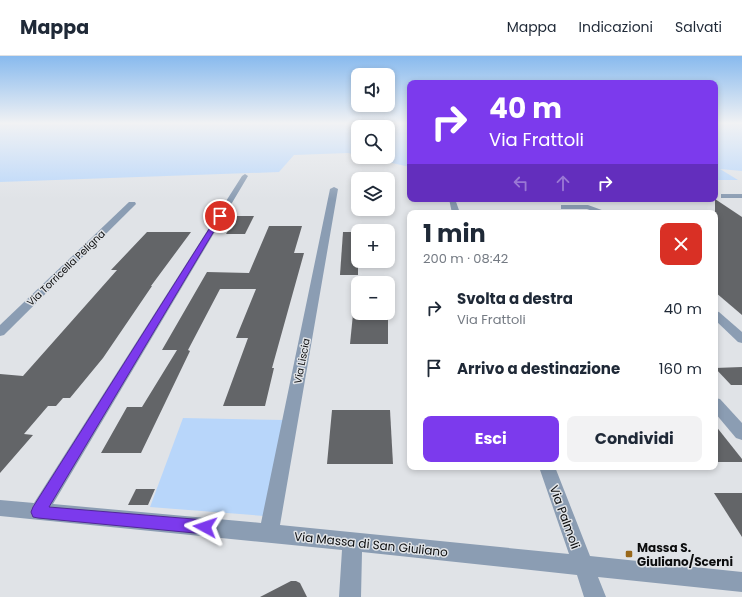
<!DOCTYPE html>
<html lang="it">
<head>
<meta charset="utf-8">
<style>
	:root { --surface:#fff; --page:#f2f2f3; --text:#1f2937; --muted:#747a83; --line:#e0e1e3; --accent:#7c3aed }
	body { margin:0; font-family:Poppins,sans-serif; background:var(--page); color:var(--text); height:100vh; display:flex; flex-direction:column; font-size:15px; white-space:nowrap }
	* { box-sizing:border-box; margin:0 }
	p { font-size:13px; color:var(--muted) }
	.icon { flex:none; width:22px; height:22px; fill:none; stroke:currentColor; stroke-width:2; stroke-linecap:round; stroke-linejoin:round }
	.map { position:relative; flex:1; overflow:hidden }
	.sheet { position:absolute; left:407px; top:154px; width:311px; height:260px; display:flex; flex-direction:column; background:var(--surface); border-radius:8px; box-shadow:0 2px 6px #0003 }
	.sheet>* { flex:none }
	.hud { position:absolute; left:407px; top:24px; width:311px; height:122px; border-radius:8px; box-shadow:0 2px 6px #0003; background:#7c3aed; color:#fff; overflow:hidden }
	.fabs { position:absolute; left:351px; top:12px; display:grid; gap:8px }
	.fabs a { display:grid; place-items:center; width:44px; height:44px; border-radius:8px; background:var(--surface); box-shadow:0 2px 6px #0003; font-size:20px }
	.pin { position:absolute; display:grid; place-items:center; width:34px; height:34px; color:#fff; margin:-17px; border:2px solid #fff; border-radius:50%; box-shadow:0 1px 4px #0007 }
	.me { position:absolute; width:44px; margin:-22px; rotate:275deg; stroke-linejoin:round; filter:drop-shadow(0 0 3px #0008) }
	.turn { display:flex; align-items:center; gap:14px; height:84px; padding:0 16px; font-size:18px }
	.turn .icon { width:52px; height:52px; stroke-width:2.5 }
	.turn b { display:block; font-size:28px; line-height:34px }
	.lanes { display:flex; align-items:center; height:38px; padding:0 16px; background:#0003; justify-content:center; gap:20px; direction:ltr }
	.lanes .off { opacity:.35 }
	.round { display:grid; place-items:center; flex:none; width:42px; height:42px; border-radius:8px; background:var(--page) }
	.headline { display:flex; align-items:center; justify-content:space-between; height:68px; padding:0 16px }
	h1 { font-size:24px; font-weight:700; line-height:30px }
	.primary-button { display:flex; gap:8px; margin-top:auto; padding:8px 16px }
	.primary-button a { flex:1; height:46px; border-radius:8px; background:var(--accent); color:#fff; font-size:16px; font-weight:700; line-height:46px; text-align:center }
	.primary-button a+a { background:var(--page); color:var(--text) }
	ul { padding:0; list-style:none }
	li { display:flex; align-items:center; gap:12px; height:60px; padding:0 16px }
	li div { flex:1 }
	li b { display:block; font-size:15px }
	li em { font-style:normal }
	header { display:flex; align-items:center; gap:24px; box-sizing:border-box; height:56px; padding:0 20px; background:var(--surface); border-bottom:1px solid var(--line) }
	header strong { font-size:19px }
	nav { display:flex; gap:22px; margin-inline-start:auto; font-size:14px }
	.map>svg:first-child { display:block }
	.green { fill:#b8d6fa }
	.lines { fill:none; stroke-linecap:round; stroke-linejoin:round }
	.stream { fill:#98c3f6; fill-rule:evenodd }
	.building { fill:#636568 }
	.minor { fill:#8b9db3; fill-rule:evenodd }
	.route { fill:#7c3aed; stroke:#51269a }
	.poi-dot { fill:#99681b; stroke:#e0e3e7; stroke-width:1.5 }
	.labels { text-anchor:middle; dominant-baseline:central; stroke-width:3; stroke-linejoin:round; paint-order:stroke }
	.street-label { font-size:10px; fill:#0c0d0e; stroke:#e0e3e7 }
	.near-street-label { font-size:12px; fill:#0c0d0e; stroke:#e0e3e7 }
	.near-poi-label { font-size:12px; font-weight:bold; fill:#0c0d0e; stroke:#e0e3e7; text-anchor:start }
</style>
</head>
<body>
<header>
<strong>Mappa</strong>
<nav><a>Mappa</a><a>Indicazioni</a><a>Salvati</a></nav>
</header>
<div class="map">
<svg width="742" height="541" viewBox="0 0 742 541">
	<rect width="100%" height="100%" fill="#e0e3e7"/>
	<g class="green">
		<polygon points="0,67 410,67 410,111 365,101 388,101 388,71 358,71 358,99 348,97 294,99 279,116 0,126"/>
		<polygon points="715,67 742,67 742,115 720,113 738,124 715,124"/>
		<polygon points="183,362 285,364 264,460 150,451"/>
	</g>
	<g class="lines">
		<g class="stream">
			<polygon points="88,67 112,67 111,68"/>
			<polygon points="724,67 742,67 742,69 725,68"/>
		</g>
	</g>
	<g class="building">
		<polygon points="715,143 742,161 742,259 715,236"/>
		<polygon points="237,160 254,160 245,178 226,178"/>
		<polygon points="269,170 302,170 294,197 304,197 272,312 274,312 265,350 223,350 248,282 236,282 256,233 220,233 188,294 190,295 141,397 101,397 127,351 142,351 177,294 162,294 207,216 249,217"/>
		<polygon points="147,176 191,176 151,230 152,230 103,302 70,342 63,342 56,350 48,350 24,378 33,379 0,417 0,318 23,320 117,214 111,214"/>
		<polygon points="343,176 358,176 358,219 340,219"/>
		<polygon points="353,258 388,258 388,288 350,288"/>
		<polygon points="742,311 742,329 731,329 715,312"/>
		<polygon points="332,354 390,354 393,408 327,408"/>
		<polygon points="715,369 742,403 742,406 715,406"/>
		<polygon points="136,433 155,433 148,449 128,449"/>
		<polygon points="714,437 742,437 742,481"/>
		<polygon points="291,525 296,525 300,527 307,541 260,541"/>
	</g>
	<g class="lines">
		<g class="minor">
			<polygon points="245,118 248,120 53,448 261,467 330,133 334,131 338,133 280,469 569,498 539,411 555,411 590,500 742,516 742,536 598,521 606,541 584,541 577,519 362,496 361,541 339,541 342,494 0,460 0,444 34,447 242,120"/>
			<rect x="721" y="138" width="21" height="4"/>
			<polygon points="449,143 455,143 460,157 452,157"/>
			<polygon points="129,146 135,146 136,148 4,279 0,280 0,269"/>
			<polygon points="561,149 588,149 610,157 598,157 587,153 561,153"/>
			<polygon points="715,255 719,256 742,276 742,287 738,286 715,264"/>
			<polygon points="715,342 720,343 742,367 742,384 736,382 715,357"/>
		</g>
	</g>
	<linearGradient id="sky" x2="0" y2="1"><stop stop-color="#88baee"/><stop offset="0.47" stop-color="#f1f2f4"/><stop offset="1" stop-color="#f1f2f4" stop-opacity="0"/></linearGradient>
	<rect width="742" height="143" fill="url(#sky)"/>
	<polygon class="route" points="218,159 223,160 49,451 205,464 210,466 212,471 210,476 205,478 38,462 33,461 31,456 33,451"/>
	<rect class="poi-dot" x="625" y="494" width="8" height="8" rx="2"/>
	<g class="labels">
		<g class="street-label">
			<text transform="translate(66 212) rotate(-44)">Via Torricella Peligna</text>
			<text transform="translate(302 305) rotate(-79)">Via Liscia</text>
		</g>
		<g class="near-street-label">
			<text transform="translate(565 461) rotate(70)">Via Palmoli</text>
			<text transform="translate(371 488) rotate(6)">Via Massa di San Giuliano</text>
		</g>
		<g class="near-poi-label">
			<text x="637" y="491">Massa S.<tspan x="637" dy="14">Giuliano/Scerni</tspan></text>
		</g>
	</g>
</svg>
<div class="fabs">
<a><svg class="icon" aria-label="sound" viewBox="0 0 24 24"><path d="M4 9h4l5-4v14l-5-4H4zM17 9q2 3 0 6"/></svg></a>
<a><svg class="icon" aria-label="search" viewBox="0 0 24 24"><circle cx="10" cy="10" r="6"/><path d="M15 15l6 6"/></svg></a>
<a><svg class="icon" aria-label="layers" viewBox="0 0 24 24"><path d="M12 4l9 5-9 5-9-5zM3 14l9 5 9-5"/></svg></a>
<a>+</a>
<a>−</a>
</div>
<div class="pin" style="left:220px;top:160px;background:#d93025"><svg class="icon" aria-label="arrive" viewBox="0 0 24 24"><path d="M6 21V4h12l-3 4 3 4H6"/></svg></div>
<svg class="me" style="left:205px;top:471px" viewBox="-20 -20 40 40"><path d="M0-17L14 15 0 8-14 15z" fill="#7c3aed" stroke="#fff" stroke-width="4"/></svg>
<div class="hud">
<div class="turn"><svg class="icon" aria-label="right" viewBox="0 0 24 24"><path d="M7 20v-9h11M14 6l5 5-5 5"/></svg><div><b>40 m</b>Via Frattoli</div></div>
<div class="lanes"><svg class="icon off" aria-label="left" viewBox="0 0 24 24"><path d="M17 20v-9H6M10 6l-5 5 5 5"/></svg><svg class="icon off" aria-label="ahead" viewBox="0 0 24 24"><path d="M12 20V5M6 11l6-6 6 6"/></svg><svg class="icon" aria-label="right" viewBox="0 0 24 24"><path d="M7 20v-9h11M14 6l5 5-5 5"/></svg></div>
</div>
<section class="sheet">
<div class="headline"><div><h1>1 min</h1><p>200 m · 08:42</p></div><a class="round" style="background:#d93025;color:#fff"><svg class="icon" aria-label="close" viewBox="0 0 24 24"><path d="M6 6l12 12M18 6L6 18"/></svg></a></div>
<ul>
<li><svg class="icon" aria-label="right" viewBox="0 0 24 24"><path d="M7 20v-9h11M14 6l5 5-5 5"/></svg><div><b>Svolta a destra</b><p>Via Frattoli</p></div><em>40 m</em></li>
<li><svg class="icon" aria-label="arrive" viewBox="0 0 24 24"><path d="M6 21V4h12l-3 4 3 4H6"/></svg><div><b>Arrivo a destinazione</b></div><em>160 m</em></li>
</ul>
<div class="primary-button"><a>Esci</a><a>Condividi</a></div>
</section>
</div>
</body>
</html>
